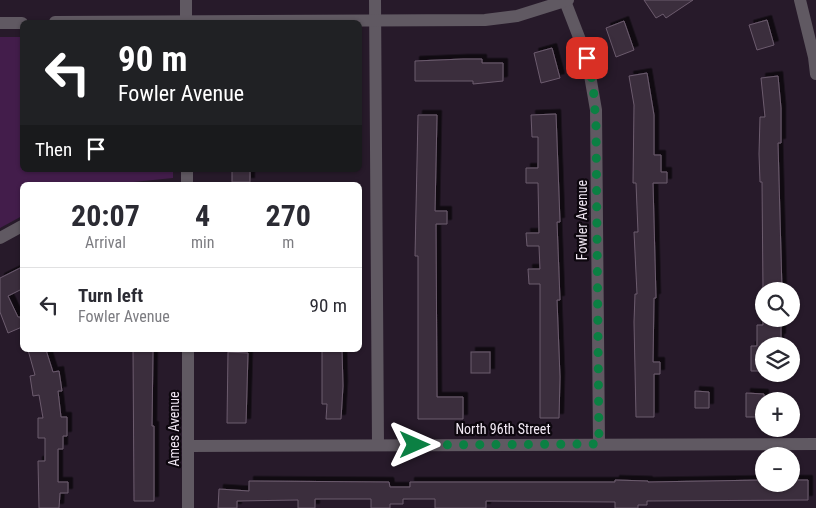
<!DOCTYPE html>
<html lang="en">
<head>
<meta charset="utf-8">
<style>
	:root { --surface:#fff; --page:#f2f2f3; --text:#2b2b33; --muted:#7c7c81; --line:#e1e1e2 }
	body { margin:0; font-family:"Roboto Condensed",sans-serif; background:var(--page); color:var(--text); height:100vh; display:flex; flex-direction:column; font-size:19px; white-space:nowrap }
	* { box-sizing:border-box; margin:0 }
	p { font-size:16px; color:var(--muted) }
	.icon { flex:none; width:28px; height:28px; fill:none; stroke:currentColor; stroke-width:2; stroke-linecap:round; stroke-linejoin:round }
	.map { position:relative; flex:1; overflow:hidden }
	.sheet { position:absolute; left:20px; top:182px; width:342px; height:170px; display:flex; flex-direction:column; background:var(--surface); border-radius:8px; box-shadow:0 1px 4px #0004 }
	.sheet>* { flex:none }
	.hud { position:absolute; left:20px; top:20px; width:342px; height:152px; border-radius:8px; box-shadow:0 1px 4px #0004; background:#202124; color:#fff; overflow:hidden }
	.tools { position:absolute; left:755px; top:282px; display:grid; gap:10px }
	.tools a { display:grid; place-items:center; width:45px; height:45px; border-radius:50%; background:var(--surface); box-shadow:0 1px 4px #0004; font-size:25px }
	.pin { position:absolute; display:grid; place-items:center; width:42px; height:42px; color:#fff; margin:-21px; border-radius:10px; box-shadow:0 2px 8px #0006 }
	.me { position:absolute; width:55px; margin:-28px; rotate:90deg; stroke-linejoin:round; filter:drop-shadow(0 0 4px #0008) }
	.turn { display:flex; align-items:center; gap:18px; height:105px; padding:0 15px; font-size:22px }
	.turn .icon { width:65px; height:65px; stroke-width:2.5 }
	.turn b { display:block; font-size:35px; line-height:42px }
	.then { display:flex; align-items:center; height:48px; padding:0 15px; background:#0003; gap:10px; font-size:19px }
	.eta { display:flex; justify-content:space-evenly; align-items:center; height:85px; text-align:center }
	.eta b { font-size:30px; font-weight:700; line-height:35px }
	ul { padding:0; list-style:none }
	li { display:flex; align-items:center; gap:15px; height:75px; padding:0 15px; border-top:1px solid var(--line) }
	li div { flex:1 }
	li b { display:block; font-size:19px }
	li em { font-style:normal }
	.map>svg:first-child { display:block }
	.green { fill:#431d4b }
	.building { fill:#3b2d3d; stroke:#6c5c6e; filter:url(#shadow) }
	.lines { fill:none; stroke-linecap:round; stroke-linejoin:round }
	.street { stroke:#605962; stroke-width:12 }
	.route { stroke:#0b8043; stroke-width:9; stroke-dasharray:0 16.2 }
	.labels { text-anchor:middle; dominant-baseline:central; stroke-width:4.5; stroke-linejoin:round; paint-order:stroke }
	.street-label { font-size:14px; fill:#f2e9f4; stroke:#0d070e }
</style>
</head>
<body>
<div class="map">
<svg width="816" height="508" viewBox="0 0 816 508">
	<defs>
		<filter id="shadow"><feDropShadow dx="4.5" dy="-4.5" stdDeviation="0" flood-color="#0009"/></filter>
	</defs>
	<rect width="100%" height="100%" fill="#271a2a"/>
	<polygon class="green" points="0,37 22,37 22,170 173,170 173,178 104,185 22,185 22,216 0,228"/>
	<g class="building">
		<polygon points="644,0 693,0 666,18 663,14 656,18"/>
		<polygon points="767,20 774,45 757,50 749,25"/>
		<polygon points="624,21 634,50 616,57 606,28"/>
		<polygon points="552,48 560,78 541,83 534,53"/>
		<polygon points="463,59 482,59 482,63 503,63 503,81 473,84 473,81 415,81 415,61"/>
		<polygon points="647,73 654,115 654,155 661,155 661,172 667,172 667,183 653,183 656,298 654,298 653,362 660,362 660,374 654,374 654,417 636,417 634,322 635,294 637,294 634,232 638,232 636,183 633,183 634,105 629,76"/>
		<polygon points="778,76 781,108 781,143 778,143 782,291 763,291 762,182 760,182 759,154 760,117 765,117 761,78"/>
		<polygon points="556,114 560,222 557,222 560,300 557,300 560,377 559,418 540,418 540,284 529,284 528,269 540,269 539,246 527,246 526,233 539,233 538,183 526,183 526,168 538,168 538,137 532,137 531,115"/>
		<polygon points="418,115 437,115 435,211 447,211 447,224 436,224 437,397 463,397 463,419 418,419 418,256 415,256"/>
		<rect x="232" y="170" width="18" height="12"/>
		<polygon points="22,267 22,289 8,296 18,317 20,317 22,327 8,333 0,312 0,278"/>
		<polygon points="763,319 781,319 781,338 779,338 779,346 764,346 764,371 751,371 751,346 757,346 757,325 763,325"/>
		<polygon points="28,350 46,350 53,372 59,371 62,391 58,391 61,417 67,417 67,436 63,436 63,449 58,449 58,482 68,482 68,493 60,493 59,508 39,508 38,461 45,461 45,438 38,438 38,418 43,418 39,395 33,396 30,376 35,375"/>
		<polygon points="133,350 153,350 152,426 154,426 154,501 134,501"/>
		<polygon points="322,350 342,350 343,386 341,419 326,419 327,404 322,404"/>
		<polygon points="228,352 248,353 246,423 227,423"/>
		<rect x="471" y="352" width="19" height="21"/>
		<polygon points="695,391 709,392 709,408 695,408"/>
		<polygon points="746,393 764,394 764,417 746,417"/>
		<polygon points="615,480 648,481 648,482 764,480 764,484 791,484 793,480 808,480 808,500 647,501 647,505 638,505 638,508 615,508 615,502 486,501 486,508 435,508 435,499 403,499 403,504 390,504 390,508 371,508 371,499 315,499 315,508 298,508 298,500 237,501 237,508 218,508 219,489 249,491 249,481 389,482 390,487 410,487 410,482 615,482"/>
	</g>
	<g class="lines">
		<g class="street">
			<polyline points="186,0 186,22"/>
			<polyline points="375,0 378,445"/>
			<polyline points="800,0 814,57 816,74"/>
			<polyline points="565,1 587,58 596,110 599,444"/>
			<polyline points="55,22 485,20 517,16 568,0"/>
			<polyline points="0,23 22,23"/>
			<polyline points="187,170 187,185"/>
			<polyline points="0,238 22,226"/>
			<polyline points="189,446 816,444"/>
			<polyline points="188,508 188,350"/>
		</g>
	</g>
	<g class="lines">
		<polyline class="route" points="415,445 599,444 596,124 593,84 587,58"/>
	</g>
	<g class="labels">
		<g class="street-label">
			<text transform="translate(582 220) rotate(-90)">Fowler Avenue</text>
			<text transform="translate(174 429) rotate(-90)">Ames Avenue</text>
			<text x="503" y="429">North 96th Street</text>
		</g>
	</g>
</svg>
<div class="tools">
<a><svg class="icon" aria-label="search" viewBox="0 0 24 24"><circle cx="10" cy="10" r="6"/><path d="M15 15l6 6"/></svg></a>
<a><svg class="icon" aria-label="layers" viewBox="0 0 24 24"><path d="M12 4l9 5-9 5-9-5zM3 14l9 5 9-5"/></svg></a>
<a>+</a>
<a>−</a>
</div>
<div class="pin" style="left:587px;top:58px;background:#d93025"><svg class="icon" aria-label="arrive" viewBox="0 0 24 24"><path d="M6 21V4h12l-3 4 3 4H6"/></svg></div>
<svg class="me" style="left:415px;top:445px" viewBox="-20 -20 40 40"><path d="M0-17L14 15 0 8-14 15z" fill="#0b8043" stroke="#fff" stroke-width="4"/></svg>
<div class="hud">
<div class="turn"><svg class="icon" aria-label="left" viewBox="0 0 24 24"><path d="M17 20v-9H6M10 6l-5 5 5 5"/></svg><div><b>90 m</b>Fowler Avenue</div></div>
<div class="then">Then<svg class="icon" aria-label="arrive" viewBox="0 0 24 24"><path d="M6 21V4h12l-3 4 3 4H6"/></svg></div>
</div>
<section class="sheet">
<div class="eta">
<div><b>20:07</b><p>Arrival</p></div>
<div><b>4</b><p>min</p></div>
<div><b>270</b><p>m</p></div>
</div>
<ul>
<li><svg class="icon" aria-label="left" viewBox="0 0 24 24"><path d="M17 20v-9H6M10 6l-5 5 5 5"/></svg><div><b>Turn left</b><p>Fowler Avenue</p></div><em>90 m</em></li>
</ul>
</section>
</div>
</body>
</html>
